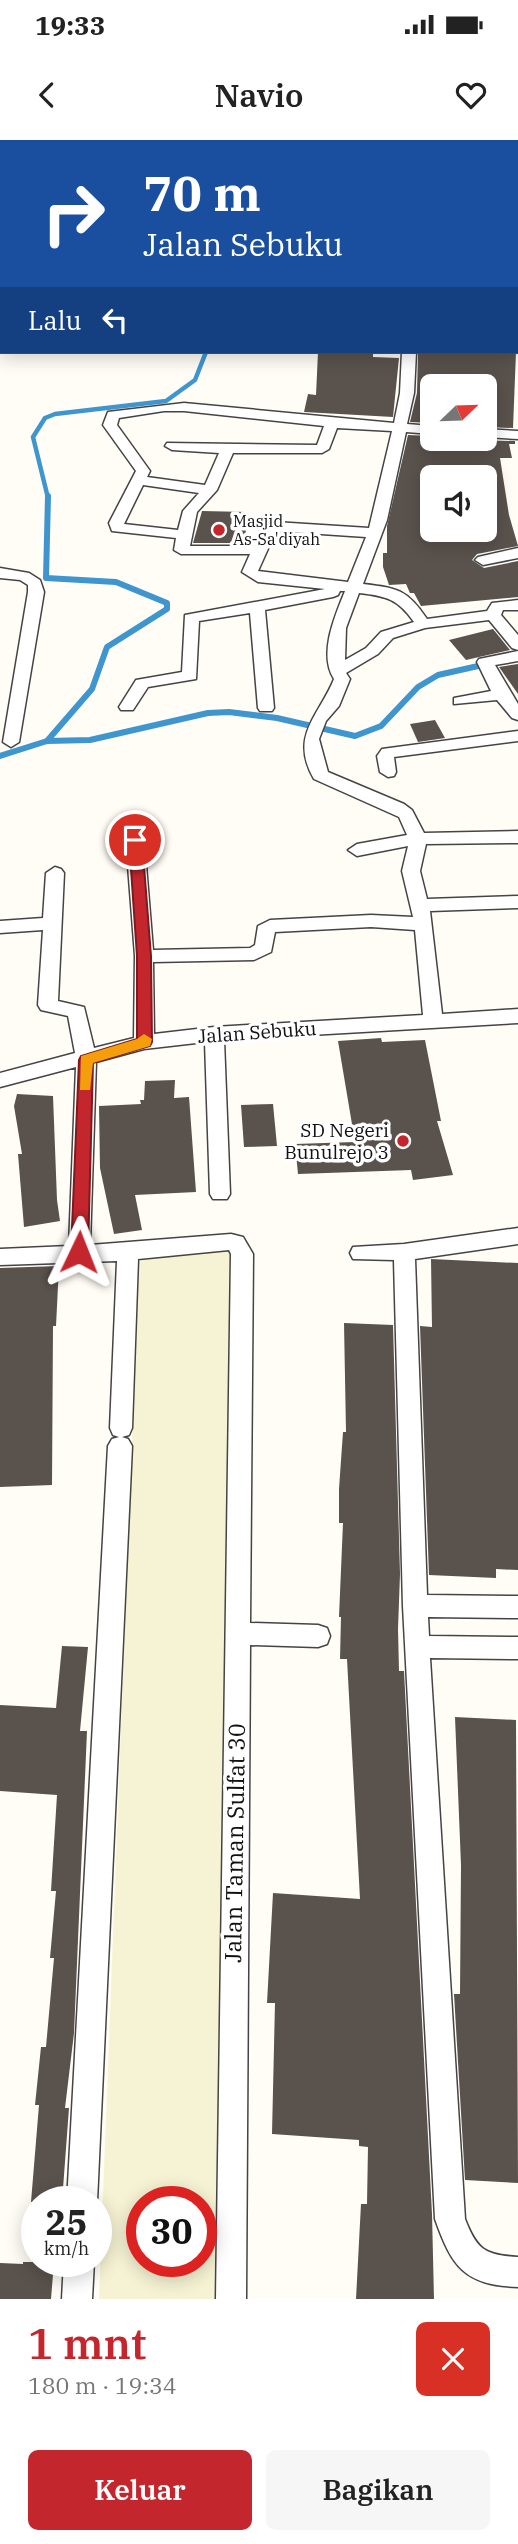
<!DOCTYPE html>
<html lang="id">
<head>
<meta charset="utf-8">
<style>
	:root { --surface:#fff; --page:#f6f6f6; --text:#222; --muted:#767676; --accent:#c4262e }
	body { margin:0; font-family:"IBM Plex Serif",serif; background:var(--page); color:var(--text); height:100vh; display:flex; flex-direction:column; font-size:26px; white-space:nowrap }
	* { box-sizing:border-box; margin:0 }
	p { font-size:23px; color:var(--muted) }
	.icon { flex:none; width:38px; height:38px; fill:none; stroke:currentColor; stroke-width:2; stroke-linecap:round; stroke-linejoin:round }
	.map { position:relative; height:2159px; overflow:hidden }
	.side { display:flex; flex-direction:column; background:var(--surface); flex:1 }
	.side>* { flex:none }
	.guide { position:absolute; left:0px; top:0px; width:518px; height:214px; box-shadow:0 4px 18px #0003; background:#1a4fa0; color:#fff; overflow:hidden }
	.needle { width:46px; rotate:67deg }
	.tools { position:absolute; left:420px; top:234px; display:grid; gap:14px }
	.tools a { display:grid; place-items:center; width:77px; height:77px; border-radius:10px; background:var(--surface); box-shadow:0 4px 18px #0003; font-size:35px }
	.speed { position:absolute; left:21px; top:2046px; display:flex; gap:14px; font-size:35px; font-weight:700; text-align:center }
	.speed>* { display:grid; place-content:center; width:91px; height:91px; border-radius:50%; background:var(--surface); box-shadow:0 4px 18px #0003; line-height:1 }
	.speed small { font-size:18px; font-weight:400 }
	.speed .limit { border:10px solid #d22; background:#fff; color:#111 }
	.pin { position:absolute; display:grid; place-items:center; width:60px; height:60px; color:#fff; margin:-30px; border:4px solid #fff; border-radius:50%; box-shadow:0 2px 7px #0007 }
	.me { position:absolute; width:77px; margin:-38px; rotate:2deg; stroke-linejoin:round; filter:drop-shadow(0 0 5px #0008) }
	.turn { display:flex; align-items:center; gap:24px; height:147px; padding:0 28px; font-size:32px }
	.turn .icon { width:91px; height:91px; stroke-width:2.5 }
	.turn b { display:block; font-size:49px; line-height:60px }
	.then { display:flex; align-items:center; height:66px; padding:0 28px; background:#0003; gap:14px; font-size:26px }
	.round { display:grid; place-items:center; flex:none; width:74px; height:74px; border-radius:10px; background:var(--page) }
	.headline { display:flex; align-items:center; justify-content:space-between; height:119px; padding:0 28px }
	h1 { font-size:42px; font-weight:600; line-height:52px; color:var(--accent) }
	.cta { display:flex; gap:14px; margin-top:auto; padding:14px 28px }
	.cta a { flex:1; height:80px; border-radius:10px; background:var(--accent); color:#fff; font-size:28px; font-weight:600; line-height:80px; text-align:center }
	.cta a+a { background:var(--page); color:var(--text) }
	.status { display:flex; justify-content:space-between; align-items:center; height:49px; padding:0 35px; background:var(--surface); direction:ltr }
	.status svg { height:19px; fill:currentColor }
	header { display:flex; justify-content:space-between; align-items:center; height:91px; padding:0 28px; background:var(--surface); font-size:32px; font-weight:600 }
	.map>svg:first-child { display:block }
	.farmland { fill:#f6f3d4; fill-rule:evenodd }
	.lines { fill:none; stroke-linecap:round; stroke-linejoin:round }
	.stream-far1 { stroke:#3f96cf; stroke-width:4.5 }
	.stream { stroke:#3f96cf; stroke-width:6 }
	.building { fill:#5a524d; fill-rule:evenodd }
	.minor-casing { stroke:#444; stroke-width:3 }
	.minor { fill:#fff; fill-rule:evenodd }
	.route { fill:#c4262e; stroke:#7f191e; stroke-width:2 }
	.slow { fill:#f59e0b }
	.poi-dot { fill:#c4262e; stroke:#fff; stroke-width:2.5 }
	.labels { text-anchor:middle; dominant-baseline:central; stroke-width:7; stroke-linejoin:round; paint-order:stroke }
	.far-poi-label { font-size:16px; fill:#111; stroke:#fff; text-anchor:start }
	.street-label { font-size:19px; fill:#111; stroke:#fff }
	.poi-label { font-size:19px; fill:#111; stroke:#fff; text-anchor:end }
	.near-street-label { font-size:23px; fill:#111; stroke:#fff }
</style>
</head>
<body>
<div class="status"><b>19:33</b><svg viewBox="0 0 49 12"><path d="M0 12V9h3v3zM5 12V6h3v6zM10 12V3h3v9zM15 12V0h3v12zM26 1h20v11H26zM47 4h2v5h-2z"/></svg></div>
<header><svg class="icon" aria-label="back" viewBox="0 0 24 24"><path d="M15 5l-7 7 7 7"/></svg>Navio<svg class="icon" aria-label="heart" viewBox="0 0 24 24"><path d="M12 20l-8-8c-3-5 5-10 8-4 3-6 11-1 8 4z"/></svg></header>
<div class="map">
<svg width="518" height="2159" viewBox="0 0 518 2159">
	<rect width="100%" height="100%" fill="#fffdf5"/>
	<path class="farmland" d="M233,1110L220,2159H99L139,1123L156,1111ZM142,2062H201V2121H142Z"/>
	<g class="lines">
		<polyline class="stream-far1" points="48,358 33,297 45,278 55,274 166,261 195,240 206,212"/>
		<g class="stream">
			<polyline points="47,601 92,549 107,507 167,469 167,463 116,442 46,438 48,356"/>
			<polyline points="0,616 47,601 90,600 208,573 229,572 277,578 355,596 381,586 418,547 438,535 487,524"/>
		</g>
	</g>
	<g class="building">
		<polygon points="318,212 373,212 373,217 399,218 393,277 304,272 308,254 316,255"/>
		<polygon points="418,212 516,212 513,288 485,287 488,247 432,247 432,283 410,282 417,253"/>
		<path d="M408,295L432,296V299L515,301V304H509L512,318H500L509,375L518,406L477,414L472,420L484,428L518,421V457L421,466L414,453H410L406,444L389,445L383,427V413H387V386ZM432,338H485V390H432Z"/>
		<polygon points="202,371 247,372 245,403 193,403"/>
		<polygon points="493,489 510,510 466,520 449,500"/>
		<polygon points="518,524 518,554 499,527"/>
		<polygon points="435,580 445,598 418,602 410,584"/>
		<polygon points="381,898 382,902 425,900 441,981 437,981 453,1035 413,1040 411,1030 298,1034 295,1004 355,1002 338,901"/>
		<polygon points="175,940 174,958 189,957 196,1052 135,1055 142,1090 114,1094 100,1028 99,966 141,964 140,960 144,960 145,941"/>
		<polygon points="17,954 53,956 57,1060 60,1081 24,1087 18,1014 22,1014 14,966"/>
		<polygon points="273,964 277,1006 244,1007 241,965"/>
		<polygon points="431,1119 518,1123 518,1430 496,1429 496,1438 429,1435 420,1186 432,1187"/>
		<polygon points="59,1126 56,1186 53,1186 52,1345 0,1347 0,1128"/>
		<polygon points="344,1183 393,1185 400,1434 398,1489 399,1531 404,1531 432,2074 434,2159 356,2159 361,2064 367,2064 368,2007 359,2006 359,2000 272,1994 275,1863 267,1863 273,1753 360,1759 347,1519 340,1519 341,1477 339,1477 343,1383 339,1383 339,1349 343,1292 346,1292"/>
		<polygon points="62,1506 88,1507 80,1591 87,1591 74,1893 65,1968 69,1968 62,2062 31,2062 39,1965 35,1965 41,1907 46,1907 54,1818 50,1818 56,1751 51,1751 57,1655 0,1651 0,1565 56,1568"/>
		<polygon points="455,1577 516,1580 518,2043 465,2040 454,1854 460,1854 461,1725"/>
		<polygon points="23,2122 54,2122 51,2159 0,2159 0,2123 23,2124"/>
	</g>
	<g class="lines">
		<g class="minor-casing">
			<g id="minor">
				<polygon points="0,0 21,0 22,2 0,4"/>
				<polygon points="317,0 329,0 316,2"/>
				<polygon points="516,50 518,50 518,58 516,57"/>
				<rect x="516" y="118" width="2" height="8"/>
				<rect x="0" y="200" width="2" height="8"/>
				<path d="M402,212H416L414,253L407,284L432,286V294L406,292L387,380L363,444C397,448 407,449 427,479L487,471L492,463L518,460V470H503L501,475L518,495V510L512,508L489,480L425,488L393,498L378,514L346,533L350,539L339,566L326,581L319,599L328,632L404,664L412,670L424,693L518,691V703L426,704L420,731L427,759L518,756V768L430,771L442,874L518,869V883L224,900L230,1054L227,1059H213L210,1054L205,902L144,909L96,922L90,1105L231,1094L243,1097L253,1114L250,1483L318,1485L327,1488L330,1496L327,1504L318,1507L250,1505L246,2159H216L231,1114L229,1110L138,1119L132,1288L129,1295L122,1297L128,1299L132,1306L97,2062H67L108,1306L112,1299L119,1297L113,1295L110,1288L117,1121L0,1125V1109L69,1106L76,927L0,947V933L75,913L68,876L41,870L38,865L43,790L0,793V781L43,778L46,733L55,727L61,729L64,733L58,861L84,867L94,908L134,898L135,816L126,700L129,696H141L144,700L153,810L250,808L255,805L258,786L270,780L371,775L413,777L402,731L408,706L357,716L348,710L357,704L407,695L399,677L314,639C289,596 319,576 334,539C318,514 335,476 345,451H340L338,455L333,457L265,470L274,568L272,571H260L258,568L250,473L199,481L196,539L148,547L133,570H121L119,567L136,540L182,532L185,475L325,449L258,442L242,432L250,414H181L174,410L176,398L112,391L109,383L136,331L103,285L108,272L184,263L394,283L400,253ZM164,271H184L324,286L317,305L167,303L165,306L172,310L219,313L205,345L147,337L150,331L117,285L119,278ZM337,288L392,291L369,388L275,382L262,386L253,406H190L197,372L217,350L233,313H322L329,309ZM143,345L199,353L183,371L178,390L124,384ZM276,391L366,397L348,442L258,431ZM359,453C386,456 398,459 414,482L381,492L366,508L345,520L346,488ZM371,787L415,790L423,875L214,887L154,894L153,822L254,820L271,812L275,792Z"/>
				<polygon points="485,289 518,291 518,299 485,297"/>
				<polygon points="518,408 518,418 483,425 475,420 478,417"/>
				<polygon points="0,428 29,433 40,440 44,452 19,602 11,607 3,602 28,452 28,445 20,440 0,438"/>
				<polygon points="518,511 518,521 495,525 518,564 518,580 512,578 497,560 454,564 454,558 491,551 477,522 479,519"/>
				<polygon points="518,591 518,601 394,617 396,632 394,636 388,637 380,632 377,616 382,609"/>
				<path d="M518,1088V1104L415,1119L427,1455L518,1456V1478L428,1477L429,1496L518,1497V1519L430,1518L465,2079C477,2110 485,2115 518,2117V2147C464,2145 452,2127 435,2079L403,1466L394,1120L353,1119L350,1113L353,1107L404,1104Z"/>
				<polygon points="64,2121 94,2121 92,2159 62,2159"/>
			</g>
		</g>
		<use href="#minor" class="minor"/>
	</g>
	<polygon class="route" points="135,695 142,700 151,816 152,902 150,906 93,923 88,1112 79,1118 71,1112 79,920 81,916 137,899 137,816 129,700"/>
	<polygon class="slow" points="144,894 152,899 150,906 93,923 90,950 80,950 81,916 137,899"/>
	<g class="poi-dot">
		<circle cx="219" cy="390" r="7"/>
		<circle cx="403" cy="1001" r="7"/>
	</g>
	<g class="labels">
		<g class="far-poi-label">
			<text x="233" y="381">Masjid<tspan x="233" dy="18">As-Sa'diyah</tspan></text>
		</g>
		<g class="street-label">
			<text transform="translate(257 892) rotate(-4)">Jalan Sebuku</text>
		</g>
		<g class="poi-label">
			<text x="389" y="990">SD Negeri<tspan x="389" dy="22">Bunulrejo 3</tspan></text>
		</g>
		<g class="near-street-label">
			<text transform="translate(234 1703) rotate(-89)">Jalan Taman Sulfat 30</text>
		</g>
	</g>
</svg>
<div class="tools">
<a><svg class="needle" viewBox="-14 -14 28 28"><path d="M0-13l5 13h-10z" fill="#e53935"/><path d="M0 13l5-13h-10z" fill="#767676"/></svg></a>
<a><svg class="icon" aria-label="sound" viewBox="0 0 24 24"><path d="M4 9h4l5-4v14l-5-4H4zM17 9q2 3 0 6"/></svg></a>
</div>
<div class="speed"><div>25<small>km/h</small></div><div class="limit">30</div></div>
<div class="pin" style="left:135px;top:700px;background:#d93025"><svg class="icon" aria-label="arrive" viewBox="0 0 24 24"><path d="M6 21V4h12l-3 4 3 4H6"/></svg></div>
<svg class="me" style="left:79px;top:1112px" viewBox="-20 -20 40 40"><path d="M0-17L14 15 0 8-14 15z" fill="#c4262e" stroke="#fff" stroke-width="4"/></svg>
<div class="guide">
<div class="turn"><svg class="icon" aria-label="right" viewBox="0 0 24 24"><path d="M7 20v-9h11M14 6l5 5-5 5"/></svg><div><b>70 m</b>Jalan Sebuku</div></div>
<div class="then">Lalu<svg class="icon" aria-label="left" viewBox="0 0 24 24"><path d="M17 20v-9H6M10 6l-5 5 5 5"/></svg></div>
</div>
</div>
<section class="side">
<div class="headline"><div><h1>1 mnt</h1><p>180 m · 19:34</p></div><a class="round" style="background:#d93025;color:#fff"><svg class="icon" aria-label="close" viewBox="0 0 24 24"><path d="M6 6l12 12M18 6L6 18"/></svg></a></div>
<div class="cta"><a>Keluar</a><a>Bagikan</a></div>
</section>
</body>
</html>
